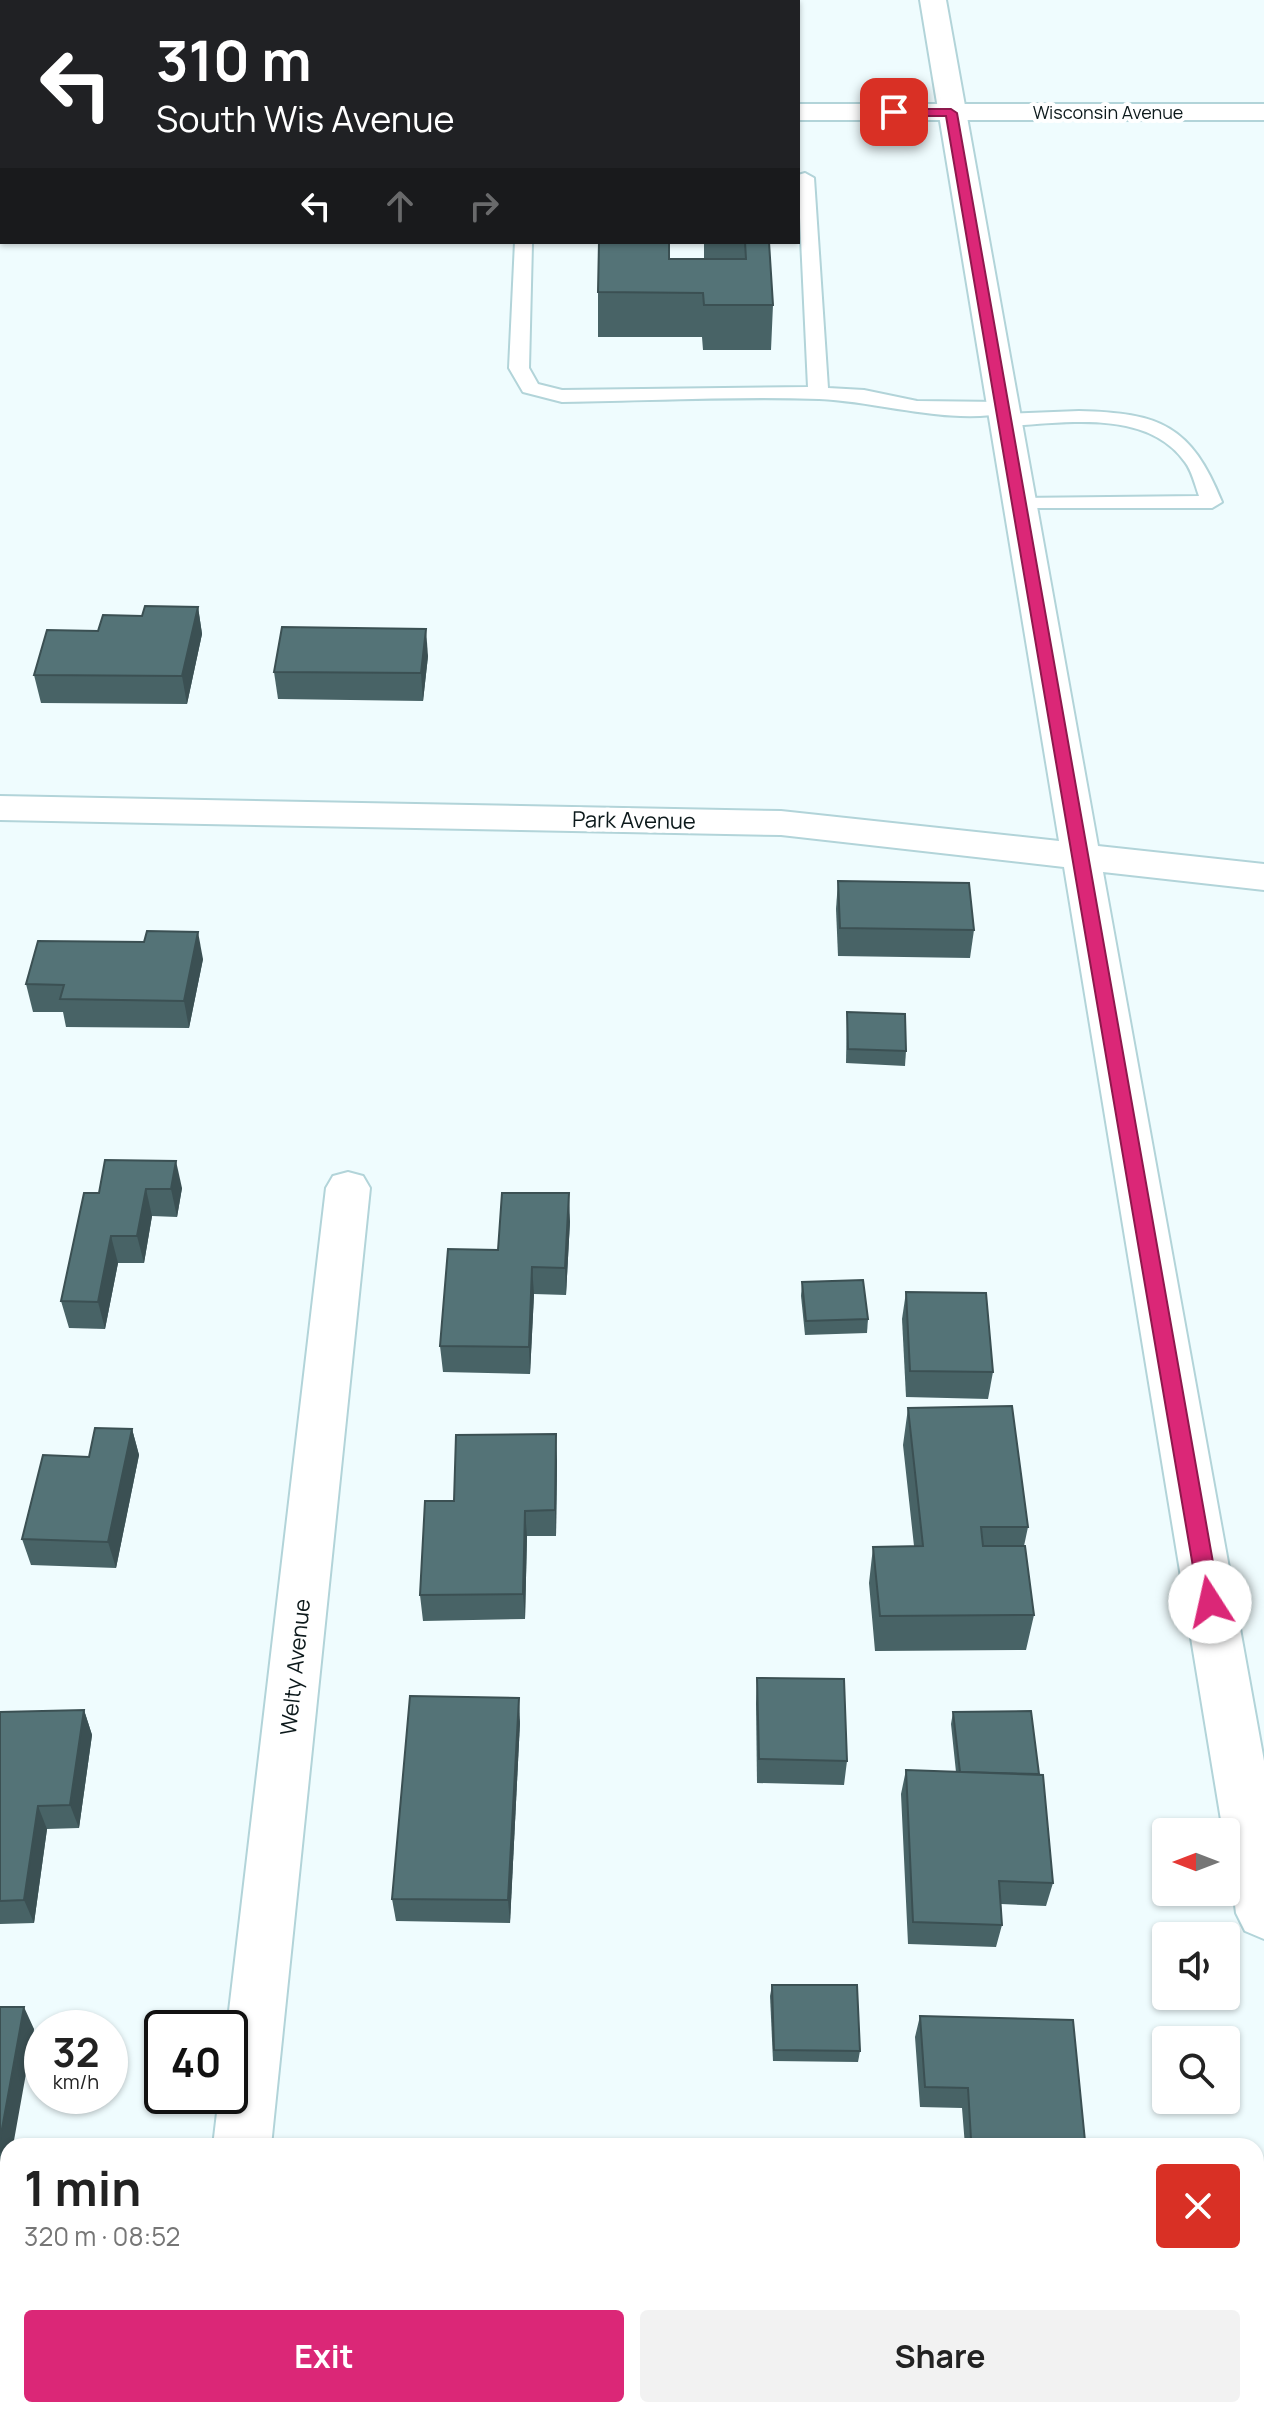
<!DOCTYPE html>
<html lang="en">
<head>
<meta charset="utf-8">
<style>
	:root { --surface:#fff; --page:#f2f2f2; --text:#222; --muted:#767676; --accent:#db2777 }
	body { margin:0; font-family:Manrope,sans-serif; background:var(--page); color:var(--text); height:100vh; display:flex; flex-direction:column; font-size:30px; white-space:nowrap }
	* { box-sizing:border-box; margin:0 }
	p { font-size:26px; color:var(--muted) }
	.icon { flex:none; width:44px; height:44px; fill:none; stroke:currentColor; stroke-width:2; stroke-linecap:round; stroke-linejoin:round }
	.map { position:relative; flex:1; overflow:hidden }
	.side { position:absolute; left:0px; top:2138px; width:1264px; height:280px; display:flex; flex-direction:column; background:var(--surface); border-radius:24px 24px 0 0; box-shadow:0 2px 6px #0004 }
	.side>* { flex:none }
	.banner { position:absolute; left:0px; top:0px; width:800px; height:244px; box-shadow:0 2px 6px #0004; background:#202124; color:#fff; overflow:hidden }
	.needle { width:52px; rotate:270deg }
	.tools { position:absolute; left:1152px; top:1818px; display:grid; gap:16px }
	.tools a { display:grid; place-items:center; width:88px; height:88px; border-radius:8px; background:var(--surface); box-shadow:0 2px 6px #0004; font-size:40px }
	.speed { position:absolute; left:24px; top:2010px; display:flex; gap:16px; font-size:40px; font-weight:700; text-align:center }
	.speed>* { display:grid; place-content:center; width:104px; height:104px; border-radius:50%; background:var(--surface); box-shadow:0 2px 6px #0004; line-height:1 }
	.speed small { font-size:20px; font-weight:400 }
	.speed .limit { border:4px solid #111; border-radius:12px; background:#fff; color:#111 }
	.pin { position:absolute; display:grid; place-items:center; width:68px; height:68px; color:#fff; margin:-34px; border-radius:16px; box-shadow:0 4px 12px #0006 }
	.me { position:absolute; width:88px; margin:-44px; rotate:350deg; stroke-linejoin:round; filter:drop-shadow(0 0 6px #0008) }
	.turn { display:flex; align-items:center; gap:28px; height:168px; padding:0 24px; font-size:36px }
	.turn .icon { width:104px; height:104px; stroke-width:2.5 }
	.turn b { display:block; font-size:56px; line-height:68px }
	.lanes { display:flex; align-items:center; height:76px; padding:0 24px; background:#0003; justify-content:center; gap:40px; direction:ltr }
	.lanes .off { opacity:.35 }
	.round { display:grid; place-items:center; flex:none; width:84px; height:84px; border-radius:8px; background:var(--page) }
	.summary { display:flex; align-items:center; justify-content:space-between; height:136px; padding:0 24px }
	h1 { font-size:48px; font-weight:700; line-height:60px }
	.cta { display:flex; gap:16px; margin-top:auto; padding:16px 24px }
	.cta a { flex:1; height:92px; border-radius:8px; background:var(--accent); color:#fff; font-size:32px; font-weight:700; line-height:92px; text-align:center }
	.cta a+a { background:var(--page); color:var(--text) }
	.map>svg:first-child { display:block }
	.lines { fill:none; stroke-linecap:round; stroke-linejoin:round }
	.lane-casing { stroke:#b2d4d9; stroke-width:4 }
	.street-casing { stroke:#b2d4d9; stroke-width:4 }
	.secondary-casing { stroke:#b2d4d9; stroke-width:4 }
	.lane { fill:#fff; fill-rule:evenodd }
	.street { fill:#fff; fill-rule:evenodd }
	.secondary { fill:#fff; fill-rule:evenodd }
	.wall { fill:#486366 }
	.shaded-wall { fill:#3b5053 }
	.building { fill:#547377; stroke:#3b5053; stroke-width:2 }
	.route { fill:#db2777; stroke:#8e194d; stroke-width:2 }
	.labels { text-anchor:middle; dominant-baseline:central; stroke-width:8; stroke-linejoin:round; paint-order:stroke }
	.far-street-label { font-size:18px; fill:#0c191b; stroke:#fff }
	.street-label { font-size:22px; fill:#0c191b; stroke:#fff }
</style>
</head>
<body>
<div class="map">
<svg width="1264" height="2418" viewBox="0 0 1264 2418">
	<rect width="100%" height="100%" fill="#effcfe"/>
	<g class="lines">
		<g class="lane-casing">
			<g id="lane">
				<path d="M805,173L814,178L828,388L864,390L917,401L1001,402L1011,408L1008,412C954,426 876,401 819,399C734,396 648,401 562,402L523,392L509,368L515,242L532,244L529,368L538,384L562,390L808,387L798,175Z"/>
				<path d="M1079,411C1160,413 1191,425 1222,502L1212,508H1011L1008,504L1018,498L1199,496C1195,485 1192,471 1185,462C1146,407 1061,424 1004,426L994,420L1004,414Z"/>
			</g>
		</g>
		<g class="street-casing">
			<g id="street">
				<rect x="798" y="104" width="466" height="16"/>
				<polygon points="348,1172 363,1176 370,1188 271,2146 213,2146 219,2096 230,2096 230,2028 227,2028 326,1188 333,1176"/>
				<polygon points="181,2410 243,2410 242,2418 180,2418"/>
			</g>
		</g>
		<g class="secondary-casing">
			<polygon id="secondary" points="920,0 946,0 1098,846 1264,864 1264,890 1103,872 1264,1761 1264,1939 1245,1931 1236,1913 1226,1832 1223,1832 1064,867 781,835 0,820 0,796 781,811 1059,841"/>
		</g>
		<use href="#lane" class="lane"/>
		<use href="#street" class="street"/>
		<use href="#secondary" class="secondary"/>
	</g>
	<g class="wall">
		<polygon points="704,242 769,242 773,305 771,350 703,350 702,337 598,337 598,292 669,259 704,259"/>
		<polygon points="198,607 202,634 187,704 41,703 34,675 98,631 142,616"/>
		<polygon points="428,656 423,701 278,699 274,672"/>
		<polygon points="838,881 974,930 970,958 838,956 836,909"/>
		<polygon points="203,959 189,1028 66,1027 63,1012 33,1012 26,984"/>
		<polygon points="847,1012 906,1051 905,1066 846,1063"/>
		<polygon points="105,1160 182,1188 177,1217 152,1216 144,1263 118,1263 105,1329 69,1328 61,1301 99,1193"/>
		<polygon points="570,1221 566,1295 534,1294 530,1374 443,1372 440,1346 498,1250"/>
		<polygon points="802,1282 868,1319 867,1333 805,1335 801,1296"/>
		<polygon points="906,1292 993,1372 988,1399 906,1397 902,1319"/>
		<polygon points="908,1408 1028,1527 1024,1546 1034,1615 1026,1650 875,1651 869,1583 873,1547 914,1546 903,1445"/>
		<polygon points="132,1429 139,1455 116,1568 31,1565 22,1539 89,1457"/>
		<polygon points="557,1460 556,1536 527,1536 525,1619 423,1621 420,1595 454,1501"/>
		<polygon points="757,1678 847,1761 844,1785 757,1783 756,1703"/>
		<polygon points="84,1710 92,1735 79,1828 47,1829 34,1923 0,1924 0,1712"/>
		<polygon points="953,1712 1053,1883 1046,1906 1001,1904 1002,1925 996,1947 908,1944 901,1794 906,1770 956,1772 951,1724"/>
		<polygon points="520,1722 510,1923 396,1921 392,1899"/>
		<polygon points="772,1985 860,2051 858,2062 773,2061 770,1996"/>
		<polygon points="0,2007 34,2029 8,2146 8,2169 0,2169"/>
		<polygon points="920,2016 1085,2141 1083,2146 965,2146 962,2108 920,2107 915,2037"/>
	</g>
	<g class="shaded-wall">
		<polygon points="763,0 797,0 797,2 759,2"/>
		<polygon points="198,607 202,634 187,704 182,676"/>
		<polygon points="426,629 428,656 423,701 421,673"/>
		<polygon points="198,932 203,959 189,1028 184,1001"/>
		<polygon points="176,1161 182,1188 177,1217 171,1189"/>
		<polygon points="146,1189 152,1216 144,1263 137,1236"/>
		<polygon points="569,1193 570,1221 566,1295 565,1268"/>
		<polygon points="111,1236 118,1263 105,1329 98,1302"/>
		<polygon points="532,1267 534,1294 530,1374 529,1347"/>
		<polygon points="132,1429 139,1455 116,1568 108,1542"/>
		<polygon points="556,1434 557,1460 556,1536 555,1510"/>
		<polygon points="525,1511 527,1536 525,1619 523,1594"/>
		<polygon points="519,1698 520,1722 510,1923 508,1900"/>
		<polygon points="84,1710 92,1735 79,1828 70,1805"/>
		<polygon points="38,1806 47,1829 34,1923 24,1900"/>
		<polygon points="24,2007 34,2029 13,2146 8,2146 8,2167 0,2152 0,2140"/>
	</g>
	<g class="building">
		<polygon points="590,0 763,0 759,2 592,2 588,1"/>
		<polygon points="599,242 669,242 669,259 746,259 745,242 769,242 773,305 704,305 703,293 598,292"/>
		<polygon points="145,606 198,607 182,676 34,675 47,630 98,631 103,615 142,616"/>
		<polygon points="282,627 426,629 421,673 274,672"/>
		<polygon points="838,881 969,883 974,930 840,928"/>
		<polygon points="147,931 198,932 184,1001 60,999 64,985 26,984 38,941 144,942"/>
		<polygon points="847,1012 905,1014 906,1051 848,1049"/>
		<polygon points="105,1160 176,1161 171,1189 146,1189 137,1236 111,1236 98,1302 61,1301 84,1193 99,1193"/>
		<polygon points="502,1193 569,1193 565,1268 532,1267 529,1347 440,1346 448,1249 498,1250"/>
		<polygon points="863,1280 868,1319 806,1321 802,1282"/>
		<polygon points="906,1292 986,1293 993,1372 910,1371"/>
		<polygon points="1012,1406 1028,1527 981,1527 983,1546 1025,1546 1034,1615 880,1616 873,1547 923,1546 908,1408"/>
		<polygon points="95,1428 132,1429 108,1542 22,1539 43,1455 89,1457"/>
		<polygon points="556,1434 555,1510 525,1511 523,1594 420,1595 425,1501 454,1501 456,1435"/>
		<polygon points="757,1678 844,1679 847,1761 759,1759"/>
		<polygon points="410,1696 519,1698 508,1900 392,1899"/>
		<polygon points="84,1710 70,1805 38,1806 24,1900 0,1901 0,1712"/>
		<polygon points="1031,1711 1039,1774 960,1772 953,1712"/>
		<polygon points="906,1770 1043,1775 1053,1883 999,1881 1002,1925 913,1922"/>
		<polygon points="772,1985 857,1985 860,2051 774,2050"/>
		<polygon points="0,2007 24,2007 0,2140"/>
		<polygon points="920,2016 1073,2020 1085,2141 971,2139 968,2088 925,2087"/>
		<polygon points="986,2411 1114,2412 1114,2418 986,2418"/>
	</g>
	<polygon class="route" points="951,109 957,113 1220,1602 1217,1608 1202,1608 1199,1602 946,116 894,116 888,112 894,109"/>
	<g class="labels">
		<g class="far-street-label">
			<text x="1108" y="112">Wisconsin Avenue</text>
		</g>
		<g class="street-label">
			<text transform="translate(634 820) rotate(1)">Park Avenue</text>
			<text transform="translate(295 1667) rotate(-84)">Welty Avenue</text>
		</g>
	</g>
</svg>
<div class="tools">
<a><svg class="needle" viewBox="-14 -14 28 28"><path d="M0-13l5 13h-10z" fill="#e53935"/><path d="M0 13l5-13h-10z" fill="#767676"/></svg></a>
<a><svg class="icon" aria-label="sound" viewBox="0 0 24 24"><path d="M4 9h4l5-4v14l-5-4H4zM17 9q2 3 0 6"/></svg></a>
<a><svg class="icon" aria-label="search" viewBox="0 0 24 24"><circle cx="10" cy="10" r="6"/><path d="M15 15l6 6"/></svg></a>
</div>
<div class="speed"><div>32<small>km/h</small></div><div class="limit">40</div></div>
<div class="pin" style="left:894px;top:112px;background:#d93025"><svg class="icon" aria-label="arrive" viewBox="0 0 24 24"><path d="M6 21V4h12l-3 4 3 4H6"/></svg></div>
<svg class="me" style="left:1210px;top:1602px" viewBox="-20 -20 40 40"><circle r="19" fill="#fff"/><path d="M0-13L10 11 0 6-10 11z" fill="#db2777"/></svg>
<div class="banner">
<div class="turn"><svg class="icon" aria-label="left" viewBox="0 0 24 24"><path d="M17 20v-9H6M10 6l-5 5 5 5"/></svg><div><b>310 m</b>South Wis Avenue</div></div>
<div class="lanes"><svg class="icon" aria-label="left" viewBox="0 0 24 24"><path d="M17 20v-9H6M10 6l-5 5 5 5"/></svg><svg class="icon off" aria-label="ahead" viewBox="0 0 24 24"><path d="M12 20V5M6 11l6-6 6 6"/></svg><svg class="icon off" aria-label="right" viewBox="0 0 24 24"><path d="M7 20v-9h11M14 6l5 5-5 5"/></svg></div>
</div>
<section class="side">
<div class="summary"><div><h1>1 min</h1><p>320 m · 08:52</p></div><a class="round" style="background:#d93025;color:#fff"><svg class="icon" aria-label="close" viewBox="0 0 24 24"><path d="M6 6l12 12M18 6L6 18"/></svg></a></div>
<div class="cta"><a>Exit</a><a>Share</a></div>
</section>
</div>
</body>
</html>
